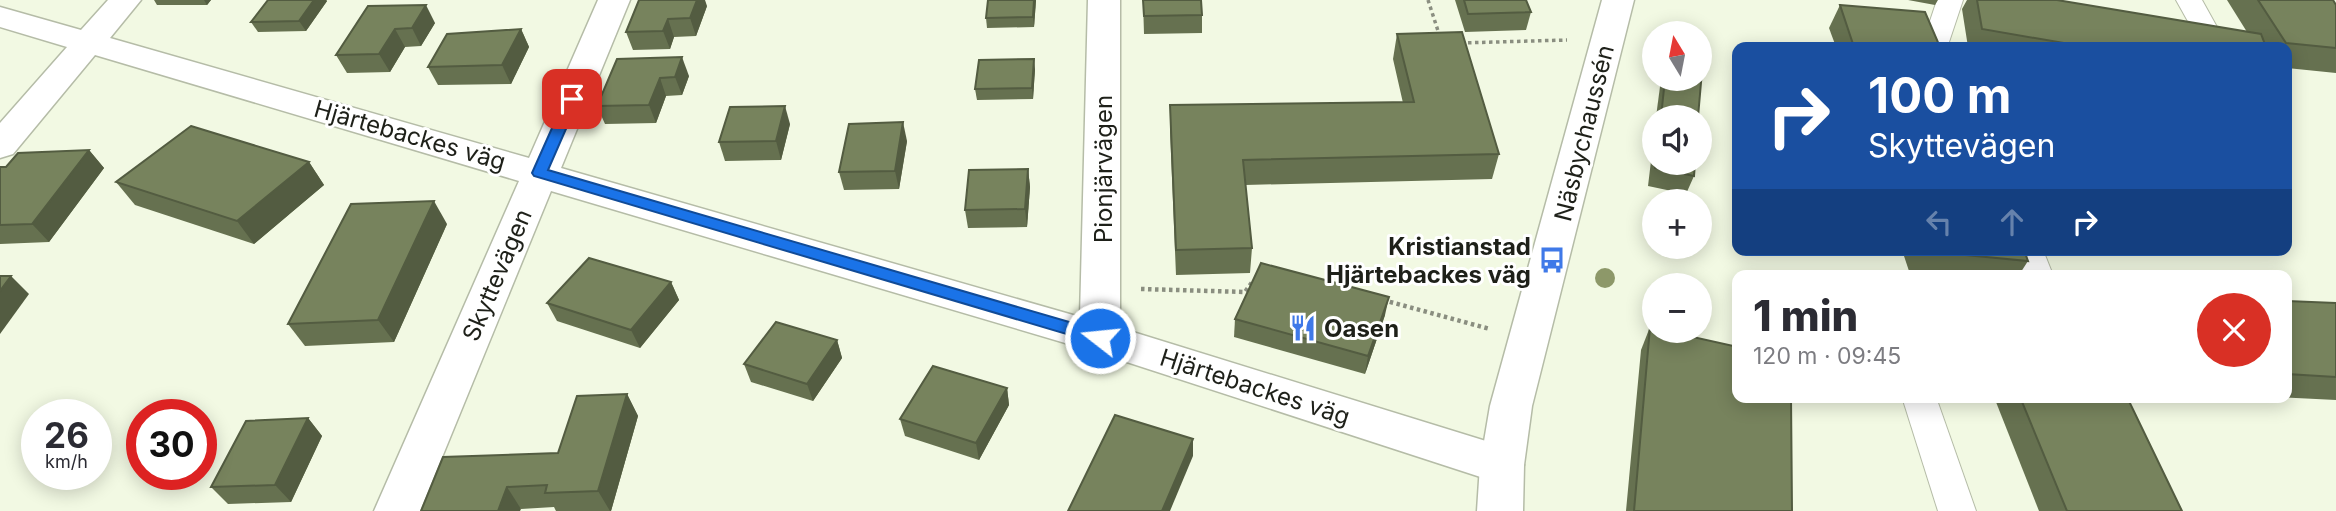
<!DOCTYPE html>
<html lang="en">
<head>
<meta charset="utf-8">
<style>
	:root { --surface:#fff; --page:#f2f2f3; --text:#2b2b33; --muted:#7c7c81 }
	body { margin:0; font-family:Inter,sans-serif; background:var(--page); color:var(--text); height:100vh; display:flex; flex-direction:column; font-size:26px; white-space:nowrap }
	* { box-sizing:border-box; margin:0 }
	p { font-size:23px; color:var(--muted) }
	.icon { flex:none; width:38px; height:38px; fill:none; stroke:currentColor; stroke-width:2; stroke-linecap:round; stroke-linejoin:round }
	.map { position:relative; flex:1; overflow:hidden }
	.side { position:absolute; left:1732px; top:270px; width:560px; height:133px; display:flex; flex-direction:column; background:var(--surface); border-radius:14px; box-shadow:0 4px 18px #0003 }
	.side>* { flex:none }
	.guide { position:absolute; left:1732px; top:42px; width:560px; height:214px; border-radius:14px; box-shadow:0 4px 18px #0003; background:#1a4fa0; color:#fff; overflow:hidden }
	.needle { width:46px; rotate:350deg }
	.controls { position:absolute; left:1642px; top:21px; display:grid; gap:14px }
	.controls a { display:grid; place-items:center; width:70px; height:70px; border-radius:50%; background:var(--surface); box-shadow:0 4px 18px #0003; font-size:35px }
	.speed { position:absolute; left:21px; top:399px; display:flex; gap:14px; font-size:35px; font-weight:700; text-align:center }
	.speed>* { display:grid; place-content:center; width:91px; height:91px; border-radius:50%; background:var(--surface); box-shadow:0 4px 18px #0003; line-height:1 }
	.speed small { font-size:18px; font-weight:400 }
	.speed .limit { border:10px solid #d22; background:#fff; color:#111 }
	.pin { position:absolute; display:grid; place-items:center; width:60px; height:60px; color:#fff; margin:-30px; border-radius:14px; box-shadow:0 4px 10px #0006 }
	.me { position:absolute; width:77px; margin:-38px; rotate:286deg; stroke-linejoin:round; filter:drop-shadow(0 0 5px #0008) }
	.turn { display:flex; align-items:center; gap:24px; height:147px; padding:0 21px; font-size:32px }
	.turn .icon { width:91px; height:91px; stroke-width:2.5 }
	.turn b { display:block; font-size:49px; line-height:60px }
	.lanes { display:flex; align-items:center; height:66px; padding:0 21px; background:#0003; justify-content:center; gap:35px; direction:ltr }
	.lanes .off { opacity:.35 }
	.round { display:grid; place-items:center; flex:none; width:74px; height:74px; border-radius:37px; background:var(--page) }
	.summary { display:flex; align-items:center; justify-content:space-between; height:119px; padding:0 21px }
	h1 { font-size:42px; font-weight:800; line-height:52px }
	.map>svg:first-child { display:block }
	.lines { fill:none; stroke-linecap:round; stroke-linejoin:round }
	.pedestrian-casing { stroke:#b5bca7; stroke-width:2 }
	.minor-casing { stroke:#b5bca7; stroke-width:3 }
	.tertiary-casing { stroke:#b5bca7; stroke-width:3 }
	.path-far1 { stroke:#8a8e80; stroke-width:3.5; stroke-dasharray:3.5 3.5; stroke-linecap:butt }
	.path { stroke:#8a8e80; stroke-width:4.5; stroke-dasharray:3.5 3.5; stroke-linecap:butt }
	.pedestrian { fill:#fff; fill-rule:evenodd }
	.minor { fill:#fff; fill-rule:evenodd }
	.tertiary { fill:#fff; fill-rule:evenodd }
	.tree { fill:#8d9869 }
	.wall { fill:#667150 }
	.shaded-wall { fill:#535c41 }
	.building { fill:#77835d; stroke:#535c41; stroke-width:2 }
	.route { fill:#1a73e8; stroke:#114b97; stroke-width:2 }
	.labels { text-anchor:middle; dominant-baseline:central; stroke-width:6; stroke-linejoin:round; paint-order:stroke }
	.street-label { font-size:24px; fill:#1e2019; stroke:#fff }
	.poi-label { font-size:24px; font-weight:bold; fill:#1e2019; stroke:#fff; text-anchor:end }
</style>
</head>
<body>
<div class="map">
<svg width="2336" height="511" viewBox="0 0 2336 511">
	<rect width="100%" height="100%" fill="#f2f9e3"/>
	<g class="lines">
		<g class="pedestrian-casing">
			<g id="pedestrian">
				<polygon points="1937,0 1963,0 1949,42 1951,47 1925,47 1923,42"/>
				<polygon points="2176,0 2202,0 2222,36 2218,42 2209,44 2169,37 2165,31 2169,25 2190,25"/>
				<polygon points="2011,250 2043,250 2053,275 2021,275"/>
				<polygon points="1902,397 1936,397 1976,511 1938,511"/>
			</g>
		</g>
		<g class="minor-casing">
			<polygon id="minor" points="108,0 141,0 110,38 529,158 598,0 630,0 561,168 1080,317 1088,0 1120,0 1120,328 1502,446 1518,452 1524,465 1518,478 1502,484 1099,353 551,191 420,511 374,511 519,181 95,55 13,154 0,158 0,123 67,47 0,27 0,7 81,30"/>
		</g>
		<g class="tertiary-casing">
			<polygon id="tertiary" points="1602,0 1634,0 1532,406 1524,465 1523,511 1477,511 1480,465 1490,406"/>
		</g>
		<g class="path-far1">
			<polyline points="1428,0 1440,37"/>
			<polyline points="1461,43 1567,40"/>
		</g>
		<g class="path">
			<polyline points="1141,289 1245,292 1253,281"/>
			<polyline points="1383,300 1490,329"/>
		</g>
		<use href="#pedestrian" class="pedestrian"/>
		<use href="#minor" class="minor"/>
		<use href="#tertiary" class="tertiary"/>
	</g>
	<circle class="tree" cx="1605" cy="278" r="10"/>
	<g class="wall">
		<polygon points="154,0 211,0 207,5 157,5"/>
		<polygon points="268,0 326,0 327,1 306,31 258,32 251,22"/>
		<polygon points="988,0 1036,0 1034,27 987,28 986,18"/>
		<polygon points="1143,0 1202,15 1202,33 1144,34"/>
		<polygon points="1455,0 1526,0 1531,12 1526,30 1465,32"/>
		<polygon points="1908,0 1938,0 1935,5"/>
		<polygon points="1967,0 2057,0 2247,32 2227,0 2333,0 2336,5 2336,73 2287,68 2287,47 1968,47 1962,9"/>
		<polygon points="1840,5 1940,47 1836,47 1829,28"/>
		<polygon points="368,6 435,23 421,46 405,47 390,72 347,73 336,55"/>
		<polygon points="707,6 696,36 674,37 670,49 633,50 626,32"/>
		<polygon points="521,29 529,47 511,84 438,85 428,67"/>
		<polygon points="1397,34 1499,154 1492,179 1245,185 1252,248 1250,273 1176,275 1170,130 1170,105 1403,103 1393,59"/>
		<polygon points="617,59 689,76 682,95 666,96 656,123 605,124 597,106"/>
		<polygon points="1035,69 1033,99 977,100 975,89"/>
		<polygon points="1661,79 1699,79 1698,117 1656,117"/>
		<polygon points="790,124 781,160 725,161 719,142"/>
		<polygon points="1654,136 1654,163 1695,163 1694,176 1686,194 1648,186"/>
		<polygon points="907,141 899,189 844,190 839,172"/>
		<polygon points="89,150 104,168 49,242 0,244 0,167 6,167"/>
		<polygon points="309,162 324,185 254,244 135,205 116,182"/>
		<polygon points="1028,169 1030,187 1027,227 968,228 965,210"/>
		<polygon points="447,224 394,342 305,346 288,324"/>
		<polygon points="1902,250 2024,250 2028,261 2019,275 1919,275 1910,274"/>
		<polygon points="671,282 679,300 640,348 557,321 547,303"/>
		<polygon points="2287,301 2336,303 2336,400 2278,397 2287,397"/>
		<polygon points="1385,315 1365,374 1234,337 1235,319"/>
		<polygon points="1650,327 1792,511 1626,511 1641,350"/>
		<polygon points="837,340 842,358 813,401 751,382 744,364"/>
		<polygon points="1007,388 1009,405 979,460 905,436 900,419"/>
		<polygon points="627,394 638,416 611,511 556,511 554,507 521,509 443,457 558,453"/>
		<polygon points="1994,397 2127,397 2182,511 2039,511"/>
		<polygon points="308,418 322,436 291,502 228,504 211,487"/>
	</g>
	<g class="shaded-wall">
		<polygon points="204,0 211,0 207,5"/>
		<polygon points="314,0 326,0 327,1 306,31 299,21"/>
		<polygon points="697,0 705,0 707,6 696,36 690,18"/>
		<polygon points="1034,0 1036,0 1034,27 1033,17"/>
		<polygon points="426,5 435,23 421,46 412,28"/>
		<polygon points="668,19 674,37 670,49 663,31"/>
		<polygon points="395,29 405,47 390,72 379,54"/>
		<polygon points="521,29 529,47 511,84 502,65"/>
		<polygon points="682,57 689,76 682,95 675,77"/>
		<polygon points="1034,59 1035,69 1033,99 1032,88"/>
		<polygon points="660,78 666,96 656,123 649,105"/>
		<polygon points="785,106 790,124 781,160 776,141"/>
		<polygon points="903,122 907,141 899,189 895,171"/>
		<polygon points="89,150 104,168 49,242 32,224"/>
		<polygon points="309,162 324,185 254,244 237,221"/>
		<polygon points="1028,169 1030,187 1027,227 1025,209"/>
		<polygon points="434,201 447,224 394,342 378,320"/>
		<polygon points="11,276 29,294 0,334 0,291"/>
		<polygon points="671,282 679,300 640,348 631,330"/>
		<polygon points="1389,297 1385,315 1365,374 1368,356"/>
		<polygon points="837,340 842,358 813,401 807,384"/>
		<polygon points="1007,388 1009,405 979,460 976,443"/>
		<polygon points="627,394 638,416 611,511 610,511 598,491"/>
		<polygon points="308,418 322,436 291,502 275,485"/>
		<polygon points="1193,439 1193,456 1170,511 1162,511"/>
		<polygon points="507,487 521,509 520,511 498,511"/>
	</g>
	<g class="building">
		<polygon points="268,0 314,0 299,21 251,22"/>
		<polygon points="639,0 697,0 690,18 668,19 663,31 626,32"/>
		<polygon points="988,0 1034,0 1033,17 986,18"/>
		<polygon points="1143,0 1201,0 1202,15 1144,16"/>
		<polygon points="1464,0 1526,0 1531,12 1468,14"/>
		<polygon points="1977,0 2057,0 2261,34 2266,47 2087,47 1982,29"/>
		<polygon points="2258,0 2333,0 2336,5 2336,48 2286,43"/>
		<polygon points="426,5 412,28 395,29 379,54 336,55 368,6"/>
		<polygon points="1840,5 1925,12 1940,47 1854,47"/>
		<polygon points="521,29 502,65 428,67 447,34"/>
		<polygon points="1462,32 1499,154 1243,160 1252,248 1176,250 1170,105 1414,102 1397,34"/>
		<polygon points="682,57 675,77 660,78 649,105 597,106 617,59"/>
		<polygon points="1034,59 1032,88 975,89 979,60"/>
		<polygon points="1699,71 1702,71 1698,117 1661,117 1665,79 1699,79"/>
		<polygon points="785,106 776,141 719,142 730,107"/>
		<polygon points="903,122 895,171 839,172 849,124"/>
		<polygon points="191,126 309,162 237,221 116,182"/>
		<polygon points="89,150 32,224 0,225 0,167 6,167 18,153"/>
		<polygon points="1656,163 1695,163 1694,176 1655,168"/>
		<polygon points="1028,169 1025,209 965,210 969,170"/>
		<polygon points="434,201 378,320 288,324 351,204"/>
		<polygon points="1924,250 2024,250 2028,261 1924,251"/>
		<polygon points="589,258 671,282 631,330 547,303"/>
		<polygon points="1261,263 1389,297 1368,356 1235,319"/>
		<polygon points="0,276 11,276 0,291"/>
		<polygon points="2287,301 2336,303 2336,377 2287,374"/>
		<polygon points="776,322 837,340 807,384 744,364"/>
		<polygon points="1650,327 1654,328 1654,331 1666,331 1738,347 1738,397 1791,397 1792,511 1634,511"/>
		<polygon points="933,366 1007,388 976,443 900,419"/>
		<polygon points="627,394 598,491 545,493 547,485 507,487 498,511 421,511 443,457 558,453 577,396"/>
		<polygon points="2020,397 2127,397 2182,511 2067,511"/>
		<polygon points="1115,415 1193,439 1162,511 1068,511"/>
		<polygon points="308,418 275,485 211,487 246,421"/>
	</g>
	<polygon class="route" points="572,94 579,99 548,170 1100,331 1108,338 1100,344 534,176 532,173 565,99"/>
	<defs>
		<g id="bus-bare" transform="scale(2.1)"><path d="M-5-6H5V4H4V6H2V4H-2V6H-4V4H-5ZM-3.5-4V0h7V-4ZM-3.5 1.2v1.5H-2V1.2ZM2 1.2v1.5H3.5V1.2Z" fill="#3f79e8" stroke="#fff" stroke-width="2.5" paint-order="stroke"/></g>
		<g id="restaurant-bare" transform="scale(2.1)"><path d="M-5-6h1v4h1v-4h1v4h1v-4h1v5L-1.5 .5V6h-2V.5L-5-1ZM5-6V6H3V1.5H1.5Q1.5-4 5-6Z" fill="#3f79e8" stroke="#fff" stroke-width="2.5" paint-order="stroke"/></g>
	</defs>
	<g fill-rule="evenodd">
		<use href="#bus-bare" x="1552" y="260"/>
		<use href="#restaurant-bare" x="1303" y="328"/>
	</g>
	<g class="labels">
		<g class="street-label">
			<text transform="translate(1584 133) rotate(-76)">Näsbychaussén</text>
			<text transform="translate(410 135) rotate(16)">Hjärtebackes väg</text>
			<text transform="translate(1103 169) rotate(-90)">Pionjärvägen</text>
			<text transform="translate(497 275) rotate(-67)">Skyttevägen</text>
			<text transform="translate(1255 387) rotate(18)">Hjärtebackes väg</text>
		</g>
		<g class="poi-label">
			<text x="1531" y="246">Kristianstad<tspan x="1531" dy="28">Hjärtebackes väg</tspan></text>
			<text x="1324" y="328" text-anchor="start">Oasen</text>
		</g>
	</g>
</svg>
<div class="controls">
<a><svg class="needle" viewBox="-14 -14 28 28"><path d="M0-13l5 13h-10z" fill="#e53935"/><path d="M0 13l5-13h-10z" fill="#7c7c81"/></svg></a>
<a><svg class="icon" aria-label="sound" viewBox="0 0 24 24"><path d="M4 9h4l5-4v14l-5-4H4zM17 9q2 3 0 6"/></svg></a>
<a>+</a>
<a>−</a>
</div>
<div class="speed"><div>26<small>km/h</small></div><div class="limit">30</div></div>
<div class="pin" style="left:572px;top:99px;background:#d93025"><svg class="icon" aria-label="arrive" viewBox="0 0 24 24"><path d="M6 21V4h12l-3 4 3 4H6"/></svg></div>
<svg class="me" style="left:1100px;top:338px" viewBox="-20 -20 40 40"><circle r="17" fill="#1a73e8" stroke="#fff" stroke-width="3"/><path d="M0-11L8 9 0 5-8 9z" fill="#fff"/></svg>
<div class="guide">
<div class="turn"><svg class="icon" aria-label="right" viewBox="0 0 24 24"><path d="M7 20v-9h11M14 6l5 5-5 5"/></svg><div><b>100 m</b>Skyttevägen</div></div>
<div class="lanes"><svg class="icon off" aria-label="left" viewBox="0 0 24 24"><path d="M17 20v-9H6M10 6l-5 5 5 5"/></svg><svg class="icon off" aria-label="ahead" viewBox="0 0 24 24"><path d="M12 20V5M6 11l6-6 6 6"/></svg><svg class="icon" aria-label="right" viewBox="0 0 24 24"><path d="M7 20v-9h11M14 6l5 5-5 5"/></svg></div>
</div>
<section class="side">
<div class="summary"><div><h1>1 min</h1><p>120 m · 09:45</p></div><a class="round" style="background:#d93025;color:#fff"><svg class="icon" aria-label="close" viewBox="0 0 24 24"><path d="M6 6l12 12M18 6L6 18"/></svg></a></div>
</section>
</div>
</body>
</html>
